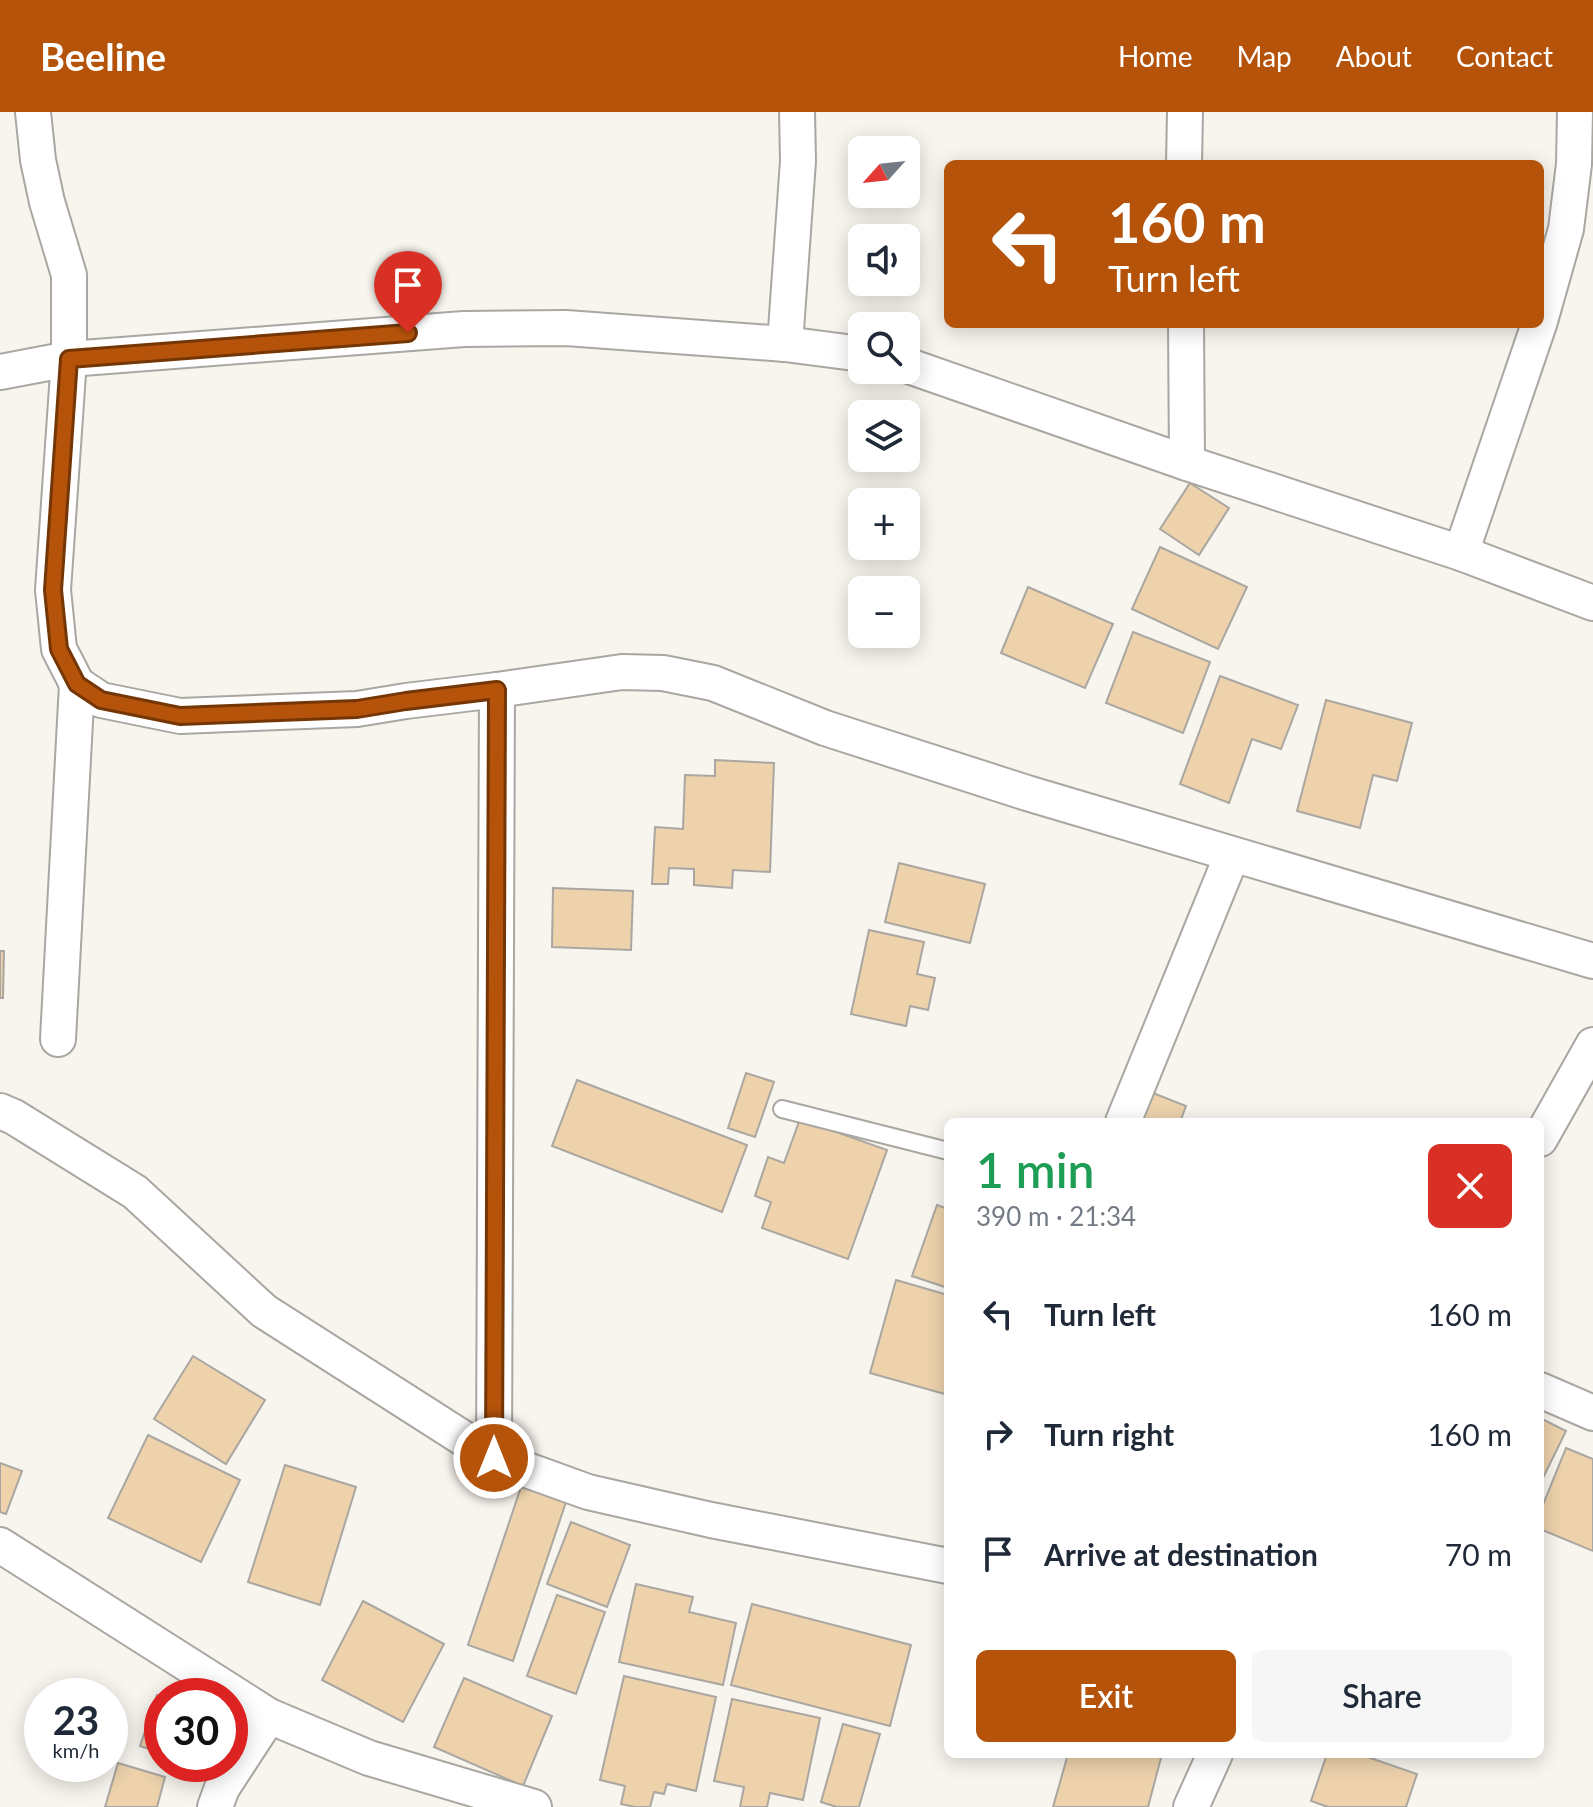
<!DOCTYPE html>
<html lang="en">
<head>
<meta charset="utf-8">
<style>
	:root { --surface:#fff; --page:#f6f6f7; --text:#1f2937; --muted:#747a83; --accent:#b45309 }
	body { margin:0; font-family:Lato,sans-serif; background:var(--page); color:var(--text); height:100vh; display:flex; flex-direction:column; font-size:30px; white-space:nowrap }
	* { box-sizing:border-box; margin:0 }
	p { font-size:26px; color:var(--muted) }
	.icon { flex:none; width:44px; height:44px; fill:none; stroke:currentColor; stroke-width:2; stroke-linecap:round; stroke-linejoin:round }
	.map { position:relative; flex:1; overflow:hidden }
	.details { position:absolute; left:944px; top:1006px; width:600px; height:640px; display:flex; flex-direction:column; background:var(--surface); border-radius:12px; box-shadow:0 4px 20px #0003 }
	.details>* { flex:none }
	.top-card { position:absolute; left:944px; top:48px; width:600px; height:168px; border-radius:12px; box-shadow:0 4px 20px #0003; background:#b45309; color:#fff; overflow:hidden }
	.needle { width:52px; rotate:243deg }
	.tools { position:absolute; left:848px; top:24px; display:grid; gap:16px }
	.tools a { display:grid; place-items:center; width:72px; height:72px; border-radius:12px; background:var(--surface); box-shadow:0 4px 20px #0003; font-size:40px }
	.speed { position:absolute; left:24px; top:1566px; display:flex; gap:16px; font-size:40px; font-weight:700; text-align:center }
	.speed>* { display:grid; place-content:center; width:104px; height:104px; border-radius:50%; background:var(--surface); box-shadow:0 4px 20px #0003; line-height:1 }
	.speed small { font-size:20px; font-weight:400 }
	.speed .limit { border:12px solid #d22; background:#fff; color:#111 }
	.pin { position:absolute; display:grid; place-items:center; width:68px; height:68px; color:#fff; margin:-82px -34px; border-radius:50% 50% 50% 0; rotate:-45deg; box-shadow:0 0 8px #0007 }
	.pin .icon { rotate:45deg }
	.me { position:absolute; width:88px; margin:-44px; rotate:0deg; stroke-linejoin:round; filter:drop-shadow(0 0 6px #0008) }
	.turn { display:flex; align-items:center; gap:28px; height:168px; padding:0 32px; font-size:36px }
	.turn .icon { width:104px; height:104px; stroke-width:2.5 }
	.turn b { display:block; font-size:56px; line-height:68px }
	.round { display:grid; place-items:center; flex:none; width:84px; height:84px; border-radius:12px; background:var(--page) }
	.head { display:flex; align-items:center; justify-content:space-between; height:136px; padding:0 32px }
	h1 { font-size:48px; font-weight:600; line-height:60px; color:#1e9e55 }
	.primary-button { display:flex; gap:16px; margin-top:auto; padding:16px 32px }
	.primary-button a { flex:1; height:92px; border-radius:12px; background:var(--accent); color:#fff; font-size:32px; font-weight:600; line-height:92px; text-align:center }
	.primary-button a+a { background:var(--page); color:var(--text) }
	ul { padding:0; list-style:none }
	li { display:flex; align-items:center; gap:24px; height:120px; padding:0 32px }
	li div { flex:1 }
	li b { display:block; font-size:30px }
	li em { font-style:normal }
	header { display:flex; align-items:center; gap:48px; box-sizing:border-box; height:112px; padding:0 40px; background:var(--accent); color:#fff }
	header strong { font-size:38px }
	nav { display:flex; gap:44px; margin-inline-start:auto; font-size:28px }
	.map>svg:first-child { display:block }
	.building { fill:#edd2ac; stroke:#aaa6a1; stroke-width:2 }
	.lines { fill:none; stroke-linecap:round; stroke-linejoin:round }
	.lane-casing { stroke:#aaa6a1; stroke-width:20 }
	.street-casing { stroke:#aaa6a1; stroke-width:38 }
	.lane { stroke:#fff; stroke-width:16 }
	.street { stroke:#fff; stroke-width:34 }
	.route-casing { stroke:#753606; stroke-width:20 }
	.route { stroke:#b45309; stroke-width:14 }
</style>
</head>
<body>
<header>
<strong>Beeline</strong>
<nav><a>Home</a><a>Map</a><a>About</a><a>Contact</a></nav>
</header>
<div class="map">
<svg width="1593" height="1695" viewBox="0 0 1593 1695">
	<rect width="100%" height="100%" fill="#f8f4ee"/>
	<g class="building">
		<polygon points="1190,371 1229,396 1199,443 1160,417"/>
		<polygon points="1160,435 1247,475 1218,537 1132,497"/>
		<polygon points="1028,475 1113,512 1085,576 1001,541"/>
		<polygon points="1133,520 1210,550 1183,621 1106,591"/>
		<polygon points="1220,564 1298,593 1281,637 1252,627 1229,691 1180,672"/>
		<polygon points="1326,588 1412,611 1397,669 1373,663 1360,716 1297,699"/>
		<polygon points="715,648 774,651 770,760 733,758 732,776 694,773 694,757 669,756 668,772 652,772 655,715 683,717 685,663 715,664"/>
		<polygon points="899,751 985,772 970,831 885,810"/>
		<polygon points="553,776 633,779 631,838 552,835"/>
		<polygon points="869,818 924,830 917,862 935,866 928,898 910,894 906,914 851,902"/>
		<polygon points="0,839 4,839 3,886 0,886"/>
		<polygon points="746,961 774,970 755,1025 728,1016"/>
		<polygon points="577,968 747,1033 722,1100 552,1034"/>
		<polygon points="1148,979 1186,994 1180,1010 1136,1010"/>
		<polygon points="800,1007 887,1038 848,1147 762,1116 771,1090 755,1084 768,1045 784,1051"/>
		<polygon points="937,1093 948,1097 948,1176 912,1164"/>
		<polygon points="896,1168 948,1183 948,1283 870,1261"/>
		<polygon points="193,1244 265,1288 226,1352 154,1307"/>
		<polygon points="1540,1306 1566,1319 1540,1372"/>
		<polygon points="148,1323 240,1368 201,1450 108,1406"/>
		<polygon points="1566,1336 1593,1347 1593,1439 1540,1417 1540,1400"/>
		<polygon points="0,1351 22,1359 6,1402 0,1400"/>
		<polygon points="285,1353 356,1375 320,1493 248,1470"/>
		<polygon points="521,1375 566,1390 513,1549 468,1533"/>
		<polygon points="571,1410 630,1433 607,1495 547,1472"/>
		<polygon points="636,1472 693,1485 689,1500 736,1511 723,1573 619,1550"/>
		<polygon points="557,1483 605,1500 576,1582 527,1564"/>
		<polygon points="363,1489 444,1532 403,1610 322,1568"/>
		<polygon points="752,1492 911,1533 890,1614 731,1573"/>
		<polygon points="624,1564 716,1585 696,1679 667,1672 664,1682 654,1680 650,1695 635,1695 621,1692 625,1674 600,1668"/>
		<polygon points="464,1566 552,1604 523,1674 434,1635"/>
		<polygon points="157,1583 162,1585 162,1641 140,1634"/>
		<polygon points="732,1587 820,1606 803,1688 770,1681 767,1695 740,1695 744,1675 714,1669"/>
		<polygon points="843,1612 880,1622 859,1695 837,1695 821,1690"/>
		<polygon points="1068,1642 1162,1642 1148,1695 1053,1695"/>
		<polygon points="1327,1642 1359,1642 1417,1662 1406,1695 1328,1695 1311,1689"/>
		<polygon points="118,1651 165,1665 157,1695 105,1695"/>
	</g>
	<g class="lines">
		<g class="lane-casing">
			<polyline id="lane" points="782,997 948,1039"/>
		</g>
		<g class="street-casing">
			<g id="street">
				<polyline points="33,0 38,48 47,90 69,163 69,247 53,478 59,537 77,572 101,588 180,604 357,597 406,589 497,578 622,560 663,561 713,571 825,616 1027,681 1593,849"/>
				<polyline points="1184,52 1185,0"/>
				<polyline points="1540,209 1566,117 1574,52 1575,0"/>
				<polyline points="1186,212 1187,351"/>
				<polyline points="785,232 798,49 797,0"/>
				<polyline points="906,253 1187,351 1461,441 1593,491"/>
				<polyline points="0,260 69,247 464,217 566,216 785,232 862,242"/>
				<polyline points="1461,441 1539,212"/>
				<polyline points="58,927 77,572"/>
				<polyline points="0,999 14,1005 135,1080 264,1199 494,1346 588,1380 711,1408 948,1454"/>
				<polyline points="1123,1010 1232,743"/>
				<polyline points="1540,1027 1593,933"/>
				<polyline points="1540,1278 1593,1301"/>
				<polyline points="494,1346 497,578"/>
				<polyline points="0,1433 269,1604 369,1646 534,1695"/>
				<polyline points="215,1695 222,1676 269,1604"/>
				<polyline points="1191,1695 1215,1642"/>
			</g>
		</g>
		<use href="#lane" class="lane"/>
		<use href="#street" class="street"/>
	</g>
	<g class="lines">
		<g class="route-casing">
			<polyline id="route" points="408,221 69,247 53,478 59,537 77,572 101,588 180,604 357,597 406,589 497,578 494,1346"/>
		</g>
		<use href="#route" class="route"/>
	</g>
</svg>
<div class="tools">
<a><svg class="needle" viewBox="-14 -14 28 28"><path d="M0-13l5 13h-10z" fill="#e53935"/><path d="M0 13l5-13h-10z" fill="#747a83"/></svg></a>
<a><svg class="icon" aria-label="sound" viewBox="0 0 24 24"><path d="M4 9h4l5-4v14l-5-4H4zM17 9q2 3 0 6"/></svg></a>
<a><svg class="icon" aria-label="search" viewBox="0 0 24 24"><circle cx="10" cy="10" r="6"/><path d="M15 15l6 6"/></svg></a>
<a><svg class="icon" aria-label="layers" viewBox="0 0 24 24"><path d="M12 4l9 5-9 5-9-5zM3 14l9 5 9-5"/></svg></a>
<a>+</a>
<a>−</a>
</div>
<div class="speed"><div>23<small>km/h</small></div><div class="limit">30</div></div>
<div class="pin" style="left:408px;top:221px;background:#d93025"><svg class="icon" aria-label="arrive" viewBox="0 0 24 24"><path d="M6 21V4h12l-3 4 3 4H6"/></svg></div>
<svg class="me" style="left:494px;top:1346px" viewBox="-20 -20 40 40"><circle r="17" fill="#b45309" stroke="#fff" stroke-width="3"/><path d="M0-11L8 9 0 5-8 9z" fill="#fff"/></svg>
<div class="top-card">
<div class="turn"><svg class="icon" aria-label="left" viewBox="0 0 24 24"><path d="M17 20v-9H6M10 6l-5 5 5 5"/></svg><div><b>160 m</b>Turn left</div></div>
</div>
<section class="details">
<div class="head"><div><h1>1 min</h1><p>390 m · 21:34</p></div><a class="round" style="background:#d93025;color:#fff"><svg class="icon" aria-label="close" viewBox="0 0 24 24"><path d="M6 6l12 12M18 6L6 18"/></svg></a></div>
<ul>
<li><svg class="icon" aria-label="left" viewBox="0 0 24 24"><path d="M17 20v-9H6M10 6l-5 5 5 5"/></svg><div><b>Turn left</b></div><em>160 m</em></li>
<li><svg class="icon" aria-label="right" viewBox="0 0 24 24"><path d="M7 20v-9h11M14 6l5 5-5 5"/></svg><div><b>Turn right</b></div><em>160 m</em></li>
<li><svg class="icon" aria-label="arrive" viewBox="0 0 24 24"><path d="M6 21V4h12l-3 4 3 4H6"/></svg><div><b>Arrive at destination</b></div><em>70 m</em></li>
</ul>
<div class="primary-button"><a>Exit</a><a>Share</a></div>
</section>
</div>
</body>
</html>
